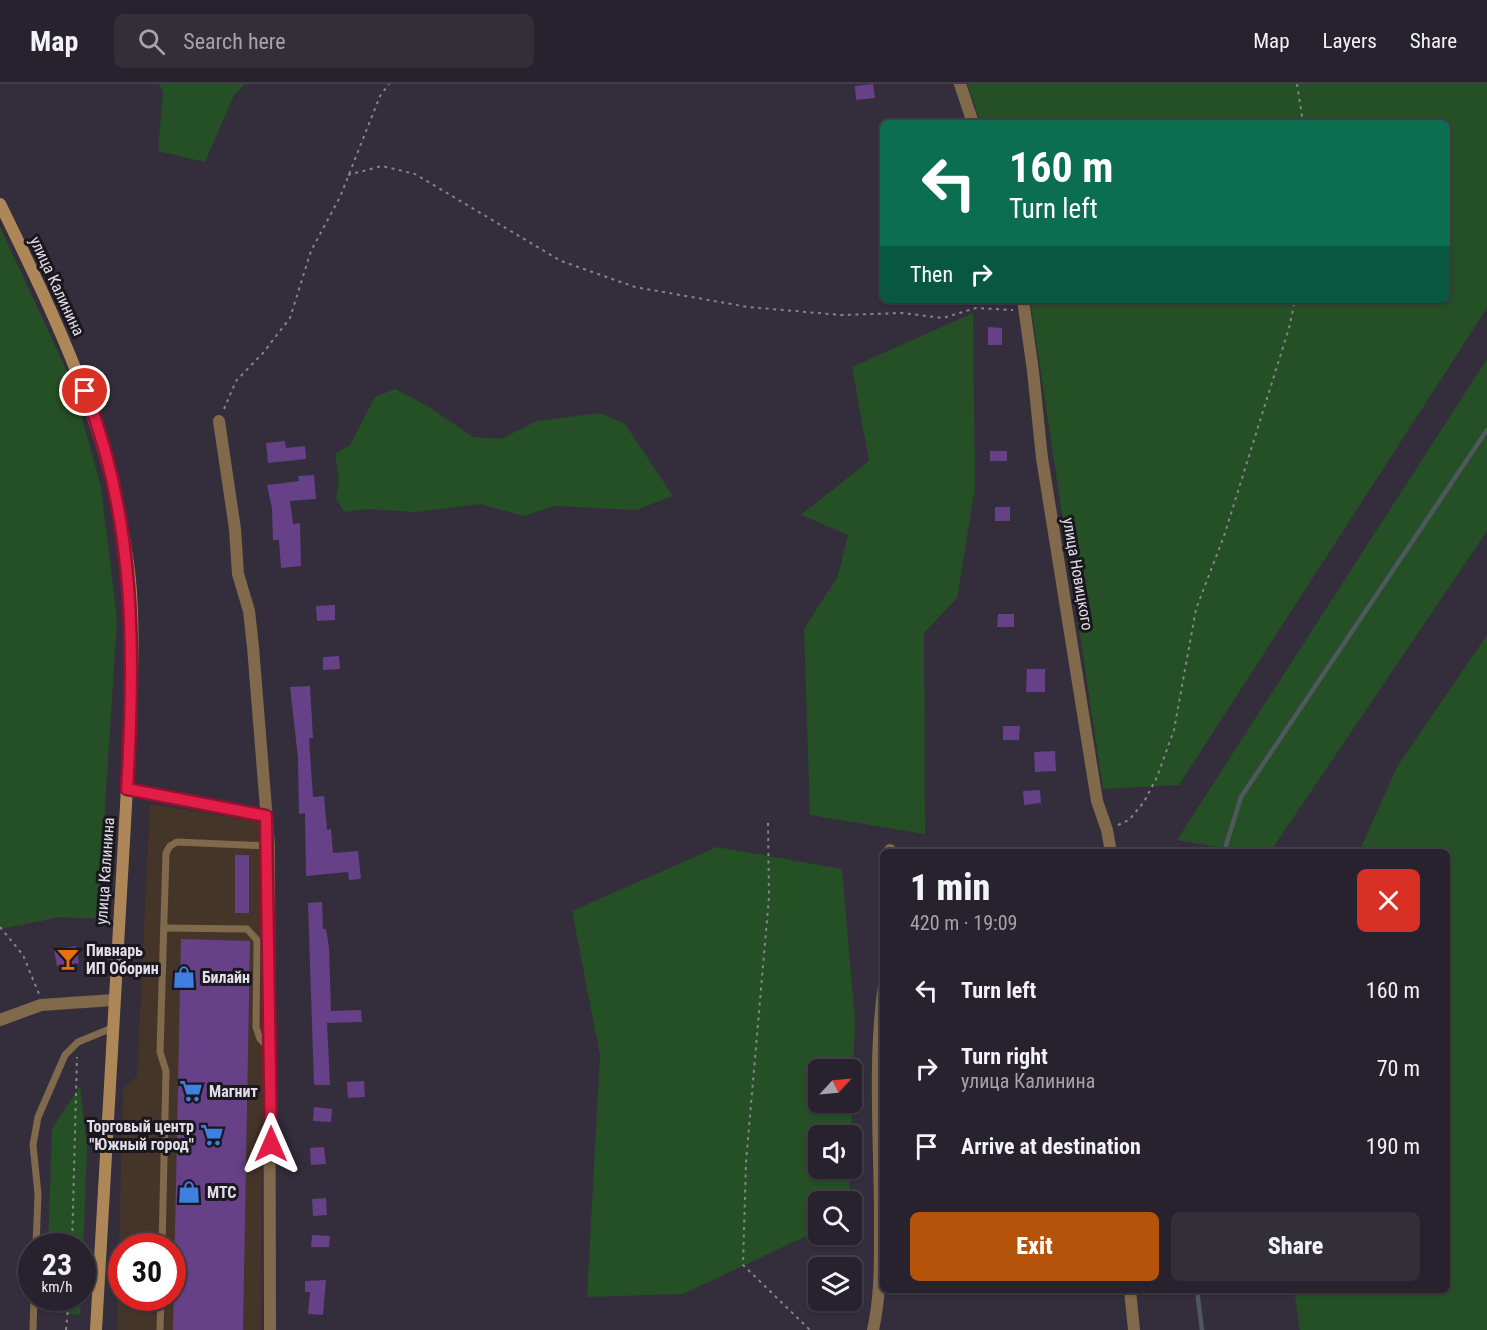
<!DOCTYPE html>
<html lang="en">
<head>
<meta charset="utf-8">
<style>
	:root { --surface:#27222d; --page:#332f39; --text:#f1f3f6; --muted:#a4a4aa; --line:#433f49; --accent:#b45309 }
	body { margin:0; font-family:"Roboto Condensed",sans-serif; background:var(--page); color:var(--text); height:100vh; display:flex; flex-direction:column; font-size:22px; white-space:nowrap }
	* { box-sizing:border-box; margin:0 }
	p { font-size:20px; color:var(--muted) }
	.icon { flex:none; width:33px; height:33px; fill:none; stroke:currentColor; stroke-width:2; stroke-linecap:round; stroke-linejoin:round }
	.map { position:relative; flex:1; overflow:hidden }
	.panel { position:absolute; left:880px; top:765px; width:570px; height:444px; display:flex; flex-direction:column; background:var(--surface); border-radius:9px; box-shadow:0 2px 4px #0004,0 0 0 2px var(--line) }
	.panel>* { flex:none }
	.hud { position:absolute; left:880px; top:36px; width:570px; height:183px; border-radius:9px; box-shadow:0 2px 4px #0004,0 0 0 2px var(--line); background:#0b6e4f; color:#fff; overflow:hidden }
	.needle { width:39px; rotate:64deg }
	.fabs { position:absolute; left:808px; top:975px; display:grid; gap:12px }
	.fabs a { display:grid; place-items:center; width:54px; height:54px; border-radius:9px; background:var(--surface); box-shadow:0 2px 4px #0004,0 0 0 2px var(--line); font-size:30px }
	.speed { position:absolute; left:18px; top:1149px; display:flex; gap:12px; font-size:30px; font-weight:700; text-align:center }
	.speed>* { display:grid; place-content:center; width:78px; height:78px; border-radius:50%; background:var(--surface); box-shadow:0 2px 4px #0004,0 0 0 2px var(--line); line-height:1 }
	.speed small { font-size:15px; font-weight:400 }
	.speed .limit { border:9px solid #d22; background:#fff; color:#111 }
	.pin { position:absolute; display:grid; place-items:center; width:51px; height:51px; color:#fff; margin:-26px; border:3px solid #fff; border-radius:50%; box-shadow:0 2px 6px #0007 }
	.me { position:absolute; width:66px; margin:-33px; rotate:0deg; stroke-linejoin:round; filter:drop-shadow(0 0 4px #0008) }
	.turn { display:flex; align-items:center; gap:21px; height:126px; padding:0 30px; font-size:27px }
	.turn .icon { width:78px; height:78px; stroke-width:2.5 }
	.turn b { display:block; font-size:42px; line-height:51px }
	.then { display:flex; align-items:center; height:57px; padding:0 30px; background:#0003; gap:12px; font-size:22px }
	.round { display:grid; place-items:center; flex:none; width:63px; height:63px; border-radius:9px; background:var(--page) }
	.headline { display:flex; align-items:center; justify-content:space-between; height:102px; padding:0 30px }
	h1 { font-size:36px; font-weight:800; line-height:45px }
	.action { display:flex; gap:12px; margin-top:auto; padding:12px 30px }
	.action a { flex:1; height:69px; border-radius:9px; background:var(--accent); color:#fff; font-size:24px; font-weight:800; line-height:69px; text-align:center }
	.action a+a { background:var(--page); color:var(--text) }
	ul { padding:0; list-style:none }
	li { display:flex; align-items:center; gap:18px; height:78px; padding:0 30px }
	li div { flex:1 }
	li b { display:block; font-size:22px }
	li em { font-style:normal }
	header { display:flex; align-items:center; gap:36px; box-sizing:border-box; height:84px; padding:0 30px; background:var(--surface); border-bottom:2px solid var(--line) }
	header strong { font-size:28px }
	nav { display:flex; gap:33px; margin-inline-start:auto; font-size:21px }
	.search { width:420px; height:54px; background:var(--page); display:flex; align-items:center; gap:15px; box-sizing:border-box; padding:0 21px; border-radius:9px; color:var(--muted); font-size:22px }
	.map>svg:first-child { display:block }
	.commercial { fill:#453529; fill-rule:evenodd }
	.green { fill:#255025; fill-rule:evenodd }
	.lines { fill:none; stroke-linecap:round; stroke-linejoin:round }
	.stream { stroke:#4f595d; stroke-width:4.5 }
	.building { fill:#664188 }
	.path { stroke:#898390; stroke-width:2; stroke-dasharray:3 4.5; stroke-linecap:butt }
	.service { stroke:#81694b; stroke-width:7 }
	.minor { stroke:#81694b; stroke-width:12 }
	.secondary { stroke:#ae8758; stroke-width:12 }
	.route-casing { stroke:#92132f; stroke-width:15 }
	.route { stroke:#e11d48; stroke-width:10 }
	.labels { text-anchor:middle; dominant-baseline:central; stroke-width:6; stroke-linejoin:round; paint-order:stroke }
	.street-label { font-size:16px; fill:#e2dde7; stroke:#1a171e }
	.poi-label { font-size:16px; font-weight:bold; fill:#e2dde7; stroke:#1a171e; text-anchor:start }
</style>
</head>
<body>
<header>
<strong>Map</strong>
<div class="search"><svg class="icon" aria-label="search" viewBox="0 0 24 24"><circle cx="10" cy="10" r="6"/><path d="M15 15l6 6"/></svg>Search here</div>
<nav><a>Map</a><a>Layers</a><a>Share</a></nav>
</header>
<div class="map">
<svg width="1487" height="1246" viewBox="0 0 1487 1246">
	<rect width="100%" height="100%" fill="#342d3c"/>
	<path class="commercial" d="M150,720L265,739L261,1246H117L123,1005L137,992ZM122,1162H172V1214H122Z"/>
	<g class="green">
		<polygon points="159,0 245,0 234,11 205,78 158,67 163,8"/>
		<polygon points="967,0 1487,0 1487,224 1179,701 1103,705 1030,216 1448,216 1448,39 981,39"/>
		<polygon points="0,143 72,298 101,403 117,535 98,835 61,833 0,845"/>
		<polygon points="973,229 975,403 957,514 924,549 925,750 810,731 804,545 838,492 848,451 801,431 869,377 852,283"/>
		<polygon points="1487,275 1487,447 1270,768 1244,768 1177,756"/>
		<polygon points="395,305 426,321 473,353 501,355 537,337 600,329 625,340 673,412 636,426 554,422 523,432 480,420 416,428 368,425 344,428 336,414 339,397 335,370 350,361 375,313"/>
		<polygon points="1487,551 1487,1246 1300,1246 1294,1206 1448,1206 1448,768 1359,768 1397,683"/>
		<path d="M717,763L842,785L855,936L851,1051L819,1052V1084L850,1085L849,1117L819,1118V1146L683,1210L587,1213L600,971L572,827ZM819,986H852V1018H819Z"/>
		<polygon points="80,1002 87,1063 83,1172 82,1162 48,1162 52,1045"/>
		<polygon points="46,1214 81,1214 80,1231 45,1227"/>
	</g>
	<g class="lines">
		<g class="stream">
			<polyline points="1224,768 1241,713 1487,346"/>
			<polyline points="1197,1206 1202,1246"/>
		</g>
	</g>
	<g class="building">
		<polygon points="873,0 875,14 856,16 855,2"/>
		<polygon points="988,243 1002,244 1002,261 988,261"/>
		<polygon points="285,357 286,364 305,362 306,375 268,379 266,359"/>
		<rect x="990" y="367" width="17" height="10"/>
		<polygon points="314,391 316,415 290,417 293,440 300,439 301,482 281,484 279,456 273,456 272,424 267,401 299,397 298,392"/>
		<rect x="995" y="423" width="15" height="14"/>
		<polygon points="335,521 335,536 317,537 316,522"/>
		<polygon points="998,530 1014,530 1014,543 997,543"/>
		<polygon points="339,572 340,585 323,586 323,573"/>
		<polygon points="1027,585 1045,585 1045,608 1026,608"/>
		<polygon points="310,602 313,654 309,654 313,713 324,712 327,746 331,745 333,769 358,767 361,795 349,796 348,788 306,792 305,729 299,730 298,674 290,603"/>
		<polygon points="1003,642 1020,642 1019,656 1003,656"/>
		<polygon points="1055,667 1056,687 1035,688 1034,668"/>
		<polygon points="1040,706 1041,719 1024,721 1023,707"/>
		<rect x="235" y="771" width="14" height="58"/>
		<polygon points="322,818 323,845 326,845 329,863 331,927 361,926 362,938 327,939 330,1001 314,1001 308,819"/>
		<polygon points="181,855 250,857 243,1246 173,1246"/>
		<polygon points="76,862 79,879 57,882 54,865"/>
		<polygon points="364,997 365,1013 348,1014 347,998"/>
		<polygon points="314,1023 332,1025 331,1038 313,1037"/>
		<polygon points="324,1063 326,1080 311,1081 310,1064"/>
		<polygon points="326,1114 327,1131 313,1132 312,1115"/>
		<polygon points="312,1151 330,1152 329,1163 311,1163"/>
		<polygon points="326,1196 323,1231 308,1230 310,1208 305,1208 305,1197"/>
	</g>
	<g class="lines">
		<g class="path">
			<polyline points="1297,0 1303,39"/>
			<polyline points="348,91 382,82 415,90 561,177 635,203 748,223 841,231 902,229 943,234 976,224 1013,226"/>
			<polyline points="224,325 236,297 263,269 290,234 311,167 340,113 380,12 389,0"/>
			<polyline points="768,739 769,813 746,1078 743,1181 810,1246"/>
			<polyline points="1118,741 1129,736 1144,718 1157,693 1174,646 1196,525 1224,452 1289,244 1295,216"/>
			<polyline points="0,843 23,871 39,910"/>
			<polyline points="72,1162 77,973"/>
			<polyline points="66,1246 69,1214"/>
		</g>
		<g class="service">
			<polyline points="164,844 247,845 257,856 256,943 260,955 270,965"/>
			<polyline points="36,1162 38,1110 33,1061 38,1033 65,971 78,958 112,944"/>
			<polyline points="162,1162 166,987 160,968 166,769 170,762 177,758 269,762"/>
			<polyline points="33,1246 34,1214"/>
			<polyline points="160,1246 161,1214"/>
		</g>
		<g class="minor">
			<polyline points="960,0 973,39"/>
			<polyline points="1023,216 1033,287 1042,374 1097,717 1107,746 1111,768"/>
			<polyline points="219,337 235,445 238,490 249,527 253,563 269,762 270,1246"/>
			<polyline points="127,705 266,732"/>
			<polyline points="890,768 890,766"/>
			<polyline points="0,936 41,921 113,916"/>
			<polyline points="1130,1206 1134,1246"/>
			<path d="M873,1246C881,1211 880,1172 880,1136C880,1058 873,978 884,901"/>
		</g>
		<path class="secondary" d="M0,120C58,238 110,347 128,479C135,530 132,583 131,634L96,1246"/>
	</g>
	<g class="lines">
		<g class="route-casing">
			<path id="route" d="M85,307C136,435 135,570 127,705L266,732L271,1060"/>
		</g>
		<use href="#route" class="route"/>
	</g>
	<defs>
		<g id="bar-bare" transform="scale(1.8)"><path d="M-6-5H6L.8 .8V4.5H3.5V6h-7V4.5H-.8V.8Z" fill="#e8710a" stroke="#1a171e" stroke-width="2.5" paint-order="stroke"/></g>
		<g id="shop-bare" transform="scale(1.8)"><path d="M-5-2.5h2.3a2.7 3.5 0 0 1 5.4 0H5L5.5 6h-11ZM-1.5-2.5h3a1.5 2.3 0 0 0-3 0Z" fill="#3f7fe0" stroke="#1a171e" stroke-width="2.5" paint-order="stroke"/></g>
		<g id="supermarket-bare" transform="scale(1.8)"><path d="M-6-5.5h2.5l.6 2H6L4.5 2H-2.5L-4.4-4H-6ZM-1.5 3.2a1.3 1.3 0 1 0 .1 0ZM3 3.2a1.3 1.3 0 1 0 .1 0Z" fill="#3f7fe0" stroke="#1a171e" stroke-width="2.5" paint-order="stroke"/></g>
	</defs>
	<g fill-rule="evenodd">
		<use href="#bar-bare" x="68" y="875"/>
		<use href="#shop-bare" x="184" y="893"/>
		<use href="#supermarket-bare" x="191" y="1007"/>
		<use href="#supermarket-bare" x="212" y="1051"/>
		<use href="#shop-bare" x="189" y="1108"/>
	</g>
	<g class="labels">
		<g class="street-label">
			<text transform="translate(57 202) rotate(65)">улица Калинина</text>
			<text transform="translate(1078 490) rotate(80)">улица Новицкого</text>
			<text transform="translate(105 787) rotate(-86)">улица Калинина</text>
		</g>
		<g class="poi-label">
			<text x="86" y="866">Пивнарь<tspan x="86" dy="18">ИП Оборин</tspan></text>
			<text x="202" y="893">Билайн</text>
			<text x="209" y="1007">Магнит</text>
			<text x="194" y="1042" text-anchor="end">Торговый центр<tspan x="194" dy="18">"Южный город"</tspan></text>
			<text x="207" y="1108">МТС</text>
		</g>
	</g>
</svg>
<div class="fabs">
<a><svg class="needle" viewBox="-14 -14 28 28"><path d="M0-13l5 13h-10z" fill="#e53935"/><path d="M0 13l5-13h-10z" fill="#a4a4aa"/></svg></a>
<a><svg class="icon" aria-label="sound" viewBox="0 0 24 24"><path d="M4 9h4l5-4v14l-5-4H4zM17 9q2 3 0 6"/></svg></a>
<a><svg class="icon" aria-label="search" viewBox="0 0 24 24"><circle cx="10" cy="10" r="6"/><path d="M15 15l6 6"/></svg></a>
<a><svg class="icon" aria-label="layers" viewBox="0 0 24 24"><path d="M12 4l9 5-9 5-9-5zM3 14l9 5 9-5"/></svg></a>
</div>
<div class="speed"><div>23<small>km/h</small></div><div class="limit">30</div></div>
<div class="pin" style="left:85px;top:307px;background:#d93025"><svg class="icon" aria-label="arrive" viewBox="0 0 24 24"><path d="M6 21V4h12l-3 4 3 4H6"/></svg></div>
<svg class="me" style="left:271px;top:1060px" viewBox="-20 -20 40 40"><path d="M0-17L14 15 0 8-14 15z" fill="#e11d48" stroke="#fff" stroke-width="4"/></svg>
<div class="hud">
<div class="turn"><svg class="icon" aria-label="left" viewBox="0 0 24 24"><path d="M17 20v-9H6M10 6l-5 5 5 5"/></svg><div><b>160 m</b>Turn left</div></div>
<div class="then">Then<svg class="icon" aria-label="right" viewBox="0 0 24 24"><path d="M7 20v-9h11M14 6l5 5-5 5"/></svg></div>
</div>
<section class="panel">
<div class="headline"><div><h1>1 min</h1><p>420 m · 19:09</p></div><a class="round" style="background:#d93025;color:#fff"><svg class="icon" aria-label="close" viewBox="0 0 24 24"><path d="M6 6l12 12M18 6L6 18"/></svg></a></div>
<ul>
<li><svg class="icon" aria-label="left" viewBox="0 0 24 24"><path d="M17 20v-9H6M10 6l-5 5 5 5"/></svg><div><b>Turn left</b></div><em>160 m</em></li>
<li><svg class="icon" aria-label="right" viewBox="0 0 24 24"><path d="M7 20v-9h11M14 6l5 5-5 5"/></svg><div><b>Turn right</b><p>улица Калинина</p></div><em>70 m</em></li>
<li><svg class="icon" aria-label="arrive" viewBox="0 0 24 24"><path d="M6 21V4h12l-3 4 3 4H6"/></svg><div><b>Arrive at destination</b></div><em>190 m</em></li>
</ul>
<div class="action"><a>Exit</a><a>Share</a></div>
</section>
</div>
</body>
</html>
